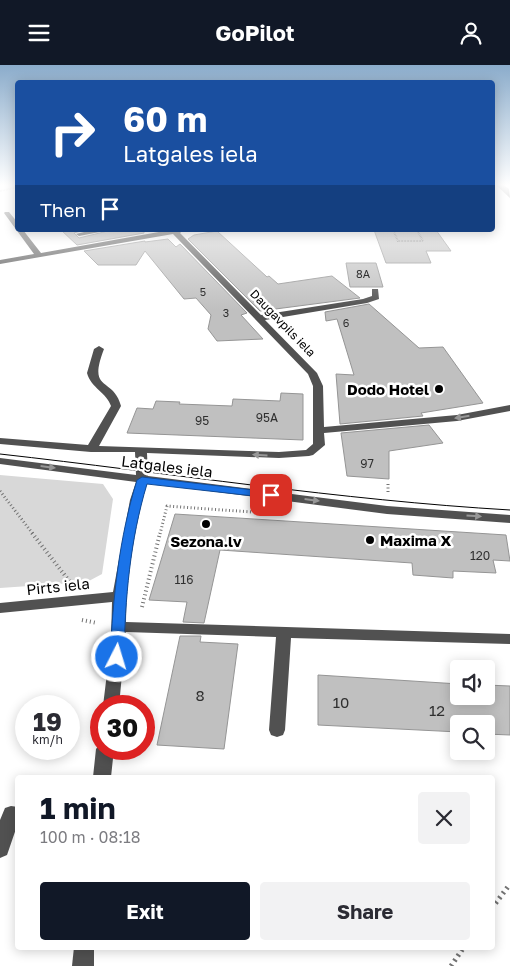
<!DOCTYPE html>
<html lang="en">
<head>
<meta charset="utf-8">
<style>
	:root { --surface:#fff; --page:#f2f2f3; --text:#2b2b33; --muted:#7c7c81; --accent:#111827 }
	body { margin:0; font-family:"Golos Text",sans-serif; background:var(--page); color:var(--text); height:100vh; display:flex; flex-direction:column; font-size:19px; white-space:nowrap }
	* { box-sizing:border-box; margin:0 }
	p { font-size:16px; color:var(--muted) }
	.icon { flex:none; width:28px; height:28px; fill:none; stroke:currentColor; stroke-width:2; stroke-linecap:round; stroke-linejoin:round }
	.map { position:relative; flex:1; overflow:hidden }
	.sheet { position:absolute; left:15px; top:710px; width:480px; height:175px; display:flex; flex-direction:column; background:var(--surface); border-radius:5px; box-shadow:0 2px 12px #0003 }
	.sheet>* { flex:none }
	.hud { position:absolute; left:15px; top:15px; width:480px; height:152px; border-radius:5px; box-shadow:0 2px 12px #0003; background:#1a4fa0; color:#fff; overflow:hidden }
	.tools { position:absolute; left:450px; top:595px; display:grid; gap:10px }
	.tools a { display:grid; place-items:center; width:45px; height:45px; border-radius:5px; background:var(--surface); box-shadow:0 2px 12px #0003; font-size:25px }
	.speed { position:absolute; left:15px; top:630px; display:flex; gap:10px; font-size:25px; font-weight:700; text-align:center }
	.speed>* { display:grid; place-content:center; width:65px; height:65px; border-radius:50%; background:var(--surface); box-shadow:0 2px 12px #0003; line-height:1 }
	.speed small { font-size:12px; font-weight:400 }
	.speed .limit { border:8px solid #d22; background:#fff; color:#111 }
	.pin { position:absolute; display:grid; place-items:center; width:42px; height:42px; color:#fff; margin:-21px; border-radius:10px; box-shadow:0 2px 8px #0006 }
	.me { position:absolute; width:55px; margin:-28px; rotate:5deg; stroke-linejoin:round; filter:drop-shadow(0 0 4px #0008) }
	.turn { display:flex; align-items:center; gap:18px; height:105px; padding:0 25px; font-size:22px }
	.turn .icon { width:65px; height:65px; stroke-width:2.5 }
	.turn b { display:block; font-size:35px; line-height:42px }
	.then { display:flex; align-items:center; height:48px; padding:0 25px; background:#0003; gap:10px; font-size:19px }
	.round { display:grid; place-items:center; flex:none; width:52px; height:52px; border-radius:5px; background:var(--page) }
	.summary { display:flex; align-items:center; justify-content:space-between; height:85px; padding:0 25px }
	h1 { font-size:30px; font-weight:700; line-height:38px; color:var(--accent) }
	.primary-button { display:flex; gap:10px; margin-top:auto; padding:10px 25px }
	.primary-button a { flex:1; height:58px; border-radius:5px; background:var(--accent); color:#fff; font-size:20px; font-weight:700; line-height:58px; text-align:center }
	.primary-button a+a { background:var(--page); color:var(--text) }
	header { display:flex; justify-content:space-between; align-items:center; height:65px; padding:0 25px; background:var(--accent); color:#fff; font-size:22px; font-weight:700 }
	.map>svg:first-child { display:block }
	.green { fill:#d8d8d8 }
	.building { fill:#c0c0c0; stroke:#959595 }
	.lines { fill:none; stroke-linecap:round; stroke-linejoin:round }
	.path-far3 { stroke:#737373; stroke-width:2; stroke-dasharray:0.5 1; stroke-linecap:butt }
	.path-far2 { stroke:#737373; stroke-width:3; stroke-dasharray:1 2.5; stroke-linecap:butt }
	.path-far1 { stroke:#737373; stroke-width:4; stroke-dasharray:1 3; stroke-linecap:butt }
	.path { stroke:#737373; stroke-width:5; stroke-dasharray:2 4; stroke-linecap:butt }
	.minor { fill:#515151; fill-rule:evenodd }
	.tram { stroke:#000; stroke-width:1 }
	.oneway { fill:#979797 }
	.route { fill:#1a73e8; stroke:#114b97 }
	.poi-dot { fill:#000; stroke:#fff; stroke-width:2 }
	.labels { text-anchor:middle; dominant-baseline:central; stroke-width:5; stroke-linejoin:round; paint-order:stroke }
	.far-number-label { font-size:11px; fill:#303030 }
	.far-street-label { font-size:12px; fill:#000; stroke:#fff }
	.number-label { font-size:12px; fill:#303030 }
	.poi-label { font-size:15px; font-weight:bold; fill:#000; stroke:#fff; text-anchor:end }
	.street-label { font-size:15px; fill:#000; stroke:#fff }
	.near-number-label { font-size:15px; fill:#303030 }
</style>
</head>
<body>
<header><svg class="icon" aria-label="menu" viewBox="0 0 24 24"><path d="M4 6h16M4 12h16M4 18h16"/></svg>GoPilot<svg class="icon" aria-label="person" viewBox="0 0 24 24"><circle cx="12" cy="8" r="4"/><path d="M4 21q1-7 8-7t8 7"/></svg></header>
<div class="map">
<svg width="510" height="901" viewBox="0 0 510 901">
	<rect width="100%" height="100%" fill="#fff"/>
	<polygon class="green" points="0,410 103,419 113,434 102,509 87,517 0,523"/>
	<g class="building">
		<polygon points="61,165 84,165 74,168 79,173 112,165 144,165 144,168 77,180"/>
		<polygon points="374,165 436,165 451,186 426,186 431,198 386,198"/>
		<polygon points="217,166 267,212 269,211 278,219 332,211 360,233 260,246 188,174 194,170"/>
		<polygon points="168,174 176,182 180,179 247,248 241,250 263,274 217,276 208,264 211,250 196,233 184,234 145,186 136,200 98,200 84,186 145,176 145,177"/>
		<polygon points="346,198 376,198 383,222 350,222"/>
		<polygon points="369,239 419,283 443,282 483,338 421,348 423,351 340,359 336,309 354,310 337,254 326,256 325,247"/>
		<polygon points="281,328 303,329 303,375 127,368 137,343 153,344 156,336 180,337 179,339 232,341 233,334 280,336"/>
		<polygon points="429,360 443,378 389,386 389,414 347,411 341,368"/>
		<polygon points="175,449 506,470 510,496 493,495 496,508 453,506 453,513 413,510 412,498 220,485 204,558 183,557 187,537 149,535"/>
		<polygon points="180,571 201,571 200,577 238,579 224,684 157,680"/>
		<polygon points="318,610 459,619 459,631 486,631 486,620 510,621 510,670 486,669 486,659 459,659 459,667 318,660"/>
	</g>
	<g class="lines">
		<g class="path-far3">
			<polyline points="0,126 18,122"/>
			<polyline points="393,165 398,176 423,176 417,165"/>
		</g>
		<g class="path-far2">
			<polyline points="388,419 388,429"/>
			<polyline points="0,426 33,469"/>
			<polyline points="160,469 167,441 252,447"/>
		</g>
		<g class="path-far1">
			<polyline points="32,468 70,517"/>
			<polyline points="142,542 160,468"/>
			<polyline points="82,555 97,558"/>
			<polyline points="97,658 98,651"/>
		</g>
		<g class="path">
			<polyline points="96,667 97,657"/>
			<polyline points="492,843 510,819"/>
			<polyline points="451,901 464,882"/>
		</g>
		<g class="minor">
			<polygon points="495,119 502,119 509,124 510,133"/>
			<path d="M5,147H9L18,158V165H23L41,188L170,165H183L180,168L261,250L363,234L372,231V224H378L379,234L367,238L265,255L317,308L323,321L324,362L457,350L510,340V346L457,356L324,368L325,380L313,390L309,391L279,393L147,388L148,411L387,441L510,450V458L387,449L147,418C135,460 126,514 126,557L510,569V579L291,573L285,665L283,670L277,672L271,670L269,665L276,572L126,567L119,641H103L111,575L112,537L0,548V538L113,527L130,435L136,417L0,399V393L136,410L135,387H91L0,379V373L88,380L111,341C107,328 91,323 87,308L94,284L99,281L104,284C87,328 113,311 121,341L99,381L279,387L306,385L313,379V321L308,309L173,169L0,199V195L34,189L4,148Z"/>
			<polygon points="92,165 110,165 79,171 76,169"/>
			<polygon points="101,678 101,684 114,684 111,712 93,712 96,684"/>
			<polygon points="11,741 18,742 18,758 7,790 0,793 0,755 5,743"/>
			<polygon points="74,882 94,882 94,901 72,901"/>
		</g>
		<path class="tram" d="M0,389C170,408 339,435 510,445"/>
	</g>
	<defs><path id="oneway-solid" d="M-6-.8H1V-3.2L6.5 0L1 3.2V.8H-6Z" transform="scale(1.25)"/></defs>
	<g class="oneway">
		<use href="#oneway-solid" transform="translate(462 352) rotate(171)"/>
		<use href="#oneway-solid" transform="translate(260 390) rotate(-177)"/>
		<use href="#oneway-solid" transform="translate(48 402) rotate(7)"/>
		<use href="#oneway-solid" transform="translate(312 435) rotate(7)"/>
		<use href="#oneway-solid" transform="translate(474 451) rotate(4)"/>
	</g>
	<linearGradient id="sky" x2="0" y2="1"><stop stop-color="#8baccb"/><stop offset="0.49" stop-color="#fff"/><stop offset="1" stop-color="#fff" stop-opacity="0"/></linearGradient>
	<rect width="510" height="245" fill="url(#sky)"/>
	<path class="route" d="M142,412L271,427L276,430L271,433L147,419C130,475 125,534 124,592L122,596H112L110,592C113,533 119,473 137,415Z"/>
	<g class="poi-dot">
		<circle cx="439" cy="324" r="5"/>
		<circle cx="206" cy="459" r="5"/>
		<circle cx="370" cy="475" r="5"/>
	</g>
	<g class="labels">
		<g class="far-number-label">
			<text x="363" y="208">8A</text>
			<text x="203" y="226">5</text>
			<text x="226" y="247">3</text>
			<text x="346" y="257">6</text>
		</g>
		<g class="far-street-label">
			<text transform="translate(283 258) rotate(46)">Daugavpils iela</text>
		</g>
		<g class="number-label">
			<text x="267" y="352">95A</text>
			<text x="202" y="355">95</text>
			<text x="367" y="398">97</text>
			<text x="480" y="490">120</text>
			<text x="184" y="514">116</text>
		</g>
		<g class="poi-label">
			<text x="429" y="324">Dodo Hotel</text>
			<text x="380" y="475" text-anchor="start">Maxima X</text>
			<text x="206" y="476" text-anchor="middle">Sezona.lv</text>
		</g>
		<g class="street-label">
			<text transform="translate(167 401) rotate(7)">Latgales iela</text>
			<text transform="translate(58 521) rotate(-6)">Pirts iela</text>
		</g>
		<g class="near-number-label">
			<text x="200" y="630">8</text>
			<text x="341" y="637">10</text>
			<text x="437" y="645">12</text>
		</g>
	</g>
</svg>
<div class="tools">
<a><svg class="icon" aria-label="sound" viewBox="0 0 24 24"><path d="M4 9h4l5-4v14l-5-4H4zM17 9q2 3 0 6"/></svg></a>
<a><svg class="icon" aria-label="search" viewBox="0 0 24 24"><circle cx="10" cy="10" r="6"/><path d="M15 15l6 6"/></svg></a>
</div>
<div class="speed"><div>19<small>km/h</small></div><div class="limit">30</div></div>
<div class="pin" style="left:271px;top:430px;background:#d93025"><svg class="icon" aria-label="arrive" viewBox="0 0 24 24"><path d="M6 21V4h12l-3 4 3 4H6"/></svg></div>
<svg class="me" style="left:117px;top:592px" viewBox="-20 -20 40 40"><circle r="17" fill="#1a73e8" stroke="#fff" stroke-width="3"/><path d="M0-11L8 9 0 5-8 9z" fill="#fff"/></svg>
<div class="hud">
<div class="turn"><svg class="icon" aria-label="right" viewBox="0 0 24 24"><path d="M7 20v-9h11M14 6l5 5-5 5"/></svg><div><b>60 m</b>Latgales iela</div></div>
<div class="then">Then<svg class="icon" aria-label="arrive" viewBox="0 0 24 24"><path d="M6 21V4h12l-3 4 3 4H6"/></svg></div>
</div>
<section class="sheet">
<div class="summary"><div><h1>1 min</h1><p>100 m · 08:18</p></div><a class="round"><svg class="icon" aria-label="close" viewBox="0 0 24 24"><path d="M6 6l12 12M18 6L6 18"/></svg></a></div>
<div class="primary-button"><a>Exit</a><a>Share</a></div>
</section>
</div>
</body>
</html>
